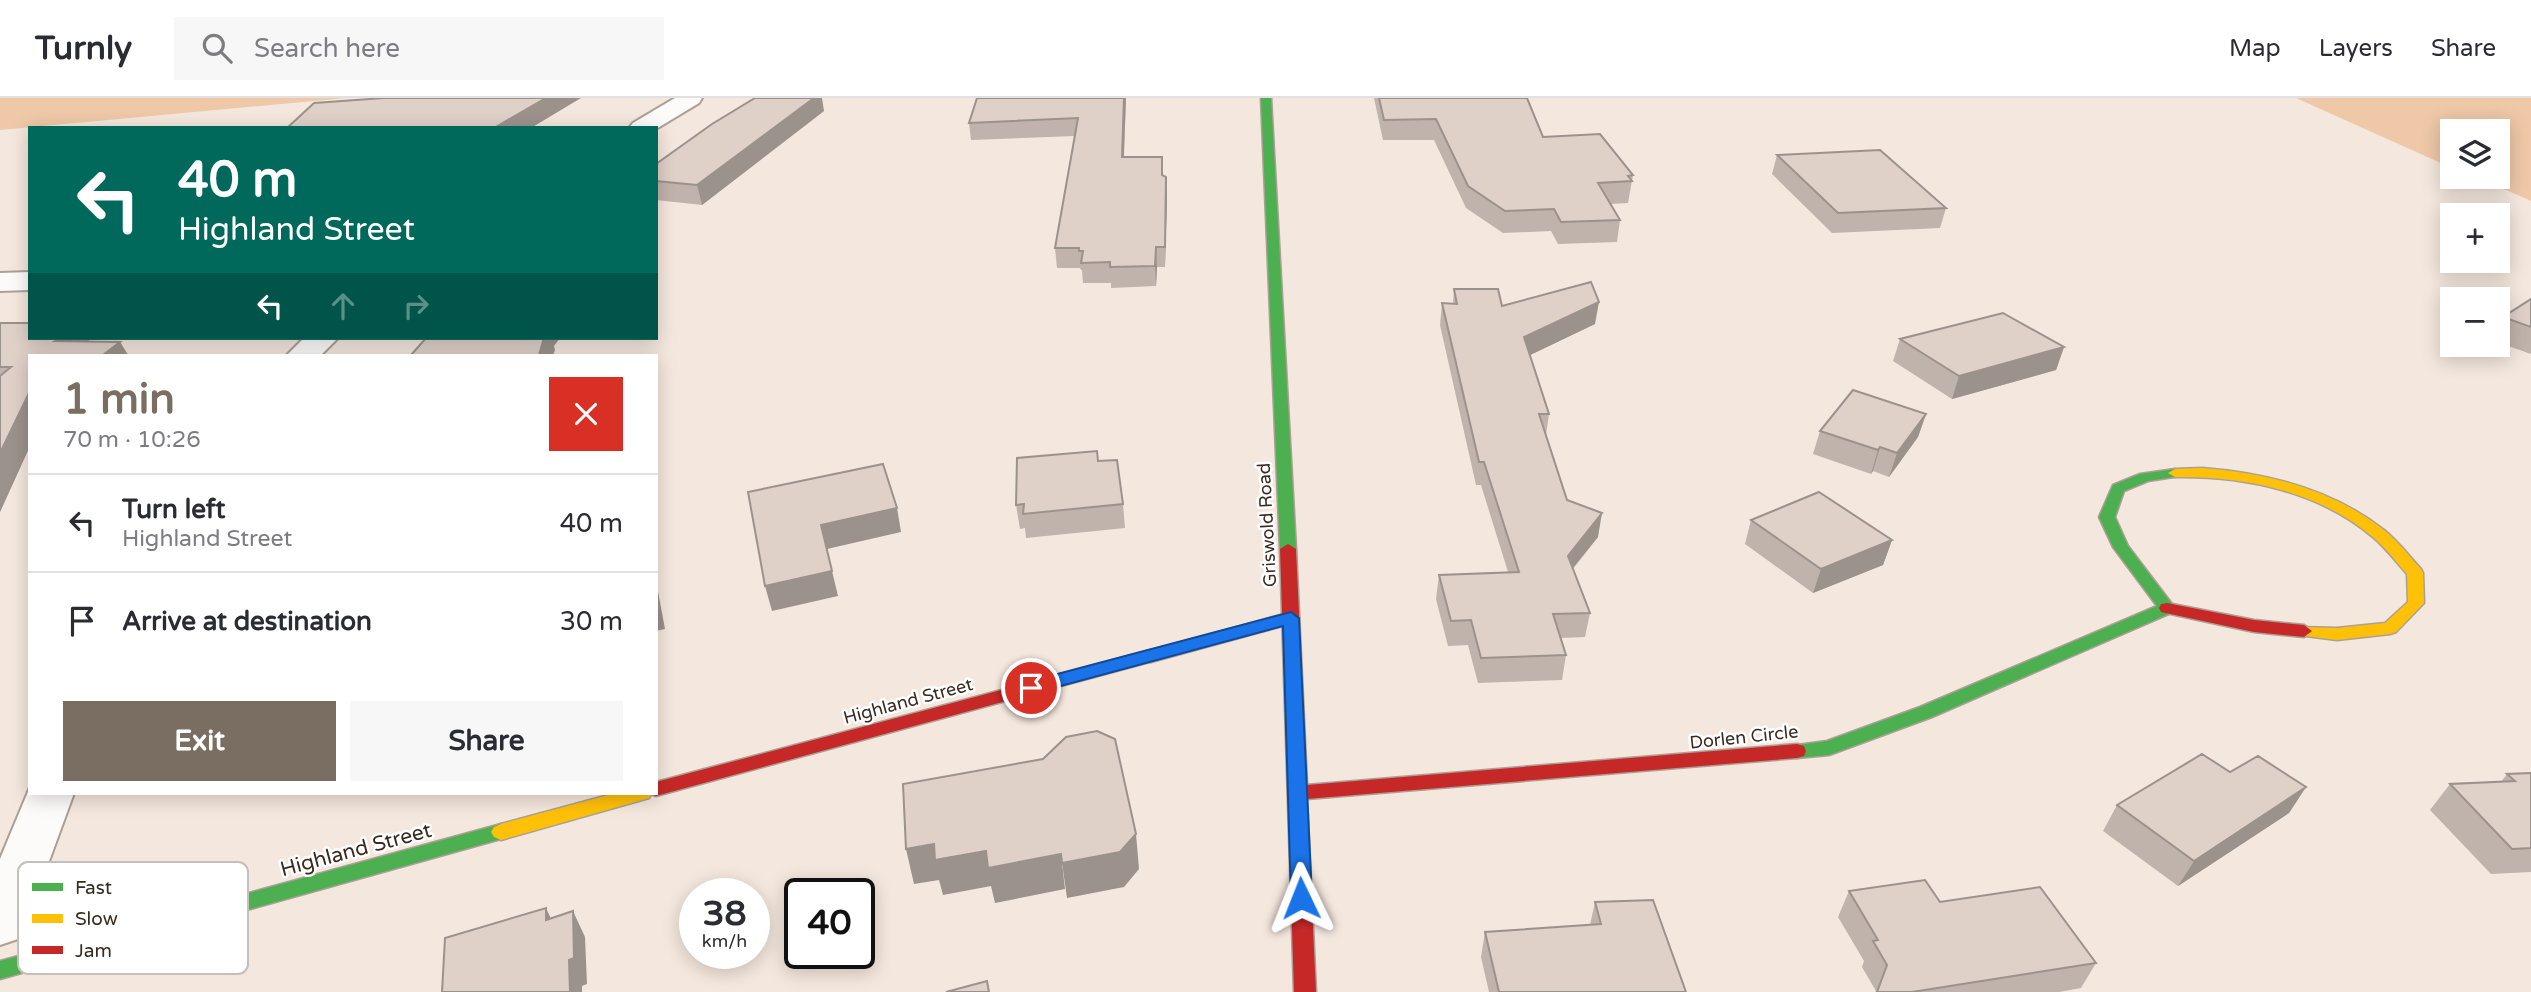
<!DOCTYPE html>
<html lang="en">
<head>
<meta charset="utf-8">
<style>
	:root { --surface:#fff; --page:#f7f7f7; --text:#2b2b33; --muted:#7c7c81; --line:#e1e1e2; --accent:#7a6d62 }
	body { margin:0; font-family:"Varela Round",sans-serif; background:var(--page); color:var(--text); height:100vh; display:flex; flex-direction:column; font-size:26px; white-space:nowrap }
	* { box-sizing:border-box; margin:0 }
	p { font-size:23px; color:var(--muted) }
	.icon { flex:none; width:38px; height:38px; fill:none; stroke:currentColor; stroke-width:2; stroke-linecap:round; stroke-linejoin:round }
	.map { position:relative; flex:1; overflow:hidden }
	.details { position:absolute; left:28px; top:256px; width:630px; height:441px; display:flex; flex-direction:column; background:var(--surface); border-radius:0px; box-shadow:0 4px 18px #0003 }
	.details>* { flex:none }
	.banner { position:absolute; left:28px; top:28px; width:630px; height:214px; border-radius:0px; box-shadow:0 4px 18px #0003; background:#00695c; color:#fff; overflow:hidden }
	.buttons { position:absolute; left:2440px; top:21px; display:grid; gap:14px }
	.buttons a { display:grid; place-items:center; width:70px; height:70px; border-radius:0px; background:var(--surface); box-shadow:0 4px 18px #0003; font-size:35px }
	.speed { position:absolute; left:679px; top:780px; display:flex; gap:14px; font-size:35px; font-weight:700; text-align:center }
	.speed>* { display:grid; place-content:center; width:91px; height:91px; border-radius:50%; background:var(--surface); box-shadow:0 4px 18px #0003; line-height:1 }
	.speed small { font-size:18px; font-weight:400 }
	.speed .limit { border:4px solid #111; border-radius:10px; background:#fff; color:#111 }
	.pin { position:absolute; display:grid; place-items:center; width:60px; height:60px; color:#fff; margin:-30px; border:4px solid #fff; border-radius:50%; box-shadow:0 2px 7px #0007 }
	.me { position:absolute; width:77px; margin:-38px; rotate:358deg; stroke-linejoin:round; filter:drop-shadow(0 0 5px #0008) }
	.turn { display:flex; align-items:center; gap:24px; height:147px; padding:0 35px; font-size:32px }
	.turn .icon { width:91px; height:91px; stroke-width:2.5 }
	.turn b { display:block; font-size:49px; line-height:60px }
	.lanes { display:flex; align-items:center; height:66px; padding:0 35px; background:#0003; justify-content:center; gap:35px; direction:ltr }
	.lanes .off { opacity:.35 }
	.round { display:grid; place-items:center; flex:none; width:74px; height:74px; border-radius:0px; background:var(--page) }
	.overview { display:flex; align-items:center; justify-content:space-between; height:119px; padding:0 35px }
	h1 { font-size:42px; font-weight:700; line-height:52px; color:var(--accent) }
	.action { display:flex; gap:14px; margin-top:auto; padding:14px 35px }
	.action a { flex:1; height:80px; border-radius:0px; background:var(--accent); color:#fff; font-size:28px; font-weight:700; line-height:80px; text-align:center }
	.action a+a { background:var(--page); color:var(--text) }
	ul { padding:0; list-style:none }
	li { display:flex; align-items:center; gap:21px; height:98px; padding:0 35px; border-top:2px solid var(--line) }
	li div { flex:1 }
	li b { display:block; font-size:26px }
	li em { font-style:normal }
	header { display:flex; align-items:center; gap:42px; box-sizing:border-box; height:98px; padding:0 35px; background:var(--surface); border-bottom:2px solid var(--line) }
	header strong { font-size:33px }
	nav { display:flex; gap:38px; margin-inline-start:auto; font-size:24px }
	.search { width:490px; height:63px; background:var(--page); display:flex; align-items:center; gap:18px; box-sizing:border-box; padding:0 24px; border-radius:0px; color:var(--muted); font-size:26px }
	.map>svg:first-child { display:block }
	.green { fill:#eec8a7 }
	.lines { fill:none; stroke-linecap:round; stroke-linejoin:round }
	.street-casing { stroke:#aca096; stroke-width:4 }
	.fast-casing { stroke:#aca096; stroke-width:3 }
	.slow-casing { stroke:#aca096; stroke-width:3 }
	.jam-casing { stroke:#aca096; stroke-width:3 }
	.street { fill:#fdfbfa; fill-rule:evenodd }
	.fast { fill:#4caf50; fill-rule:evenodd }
	.slow { fill:#ffc107; fill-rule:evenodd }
	.jam { fill:#c62828; fill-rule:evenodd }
	.wall { fill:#c0b3ac }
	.shaded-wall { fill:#9c928c }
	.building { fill:#dfd0c8; stroke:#9c928c; stroke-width:2 }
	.route { fill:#1a73e8; stroke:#114b97; stroke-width:2 }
	.labels { text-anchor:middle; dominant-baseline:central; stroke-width:5; stroke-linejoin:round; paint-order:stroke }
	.street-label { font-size:18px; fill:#392b1f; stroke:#fff }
	.near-street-label { font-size:21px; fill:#392b1f; stroke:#fff }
	.key { fill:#fff; stroke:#c4bfbc; stroke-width:2 }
	.key-label { font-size:19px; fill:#392b1f }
</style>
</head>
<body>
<header>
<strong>Turnly</strong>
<div class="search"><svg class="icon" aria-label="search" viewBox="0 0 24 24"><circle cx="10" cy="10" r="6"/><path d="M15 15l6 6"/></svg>Search here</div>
<nav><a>Map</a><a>Layers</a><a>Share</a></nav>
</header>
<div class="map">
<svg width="2531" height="894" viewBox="0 0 2531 894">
	<rect width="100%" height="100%" fill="#f4e7dd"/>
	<g class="green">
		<polygon points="0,0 346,0 0,32"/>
		<polygon points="2296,0 2531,0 2531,103 2488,84 2470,79 2497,79 2497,33 2452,33 2452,70"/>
	</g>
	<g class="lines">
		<g class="street-casing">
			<g id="street">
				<polygon points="675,0 702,0 699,5 656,31 629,30 633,25"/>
				<polygon points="30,174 30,192 0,193 0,175"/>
				<polygon points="304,240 338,240 321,257 287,257"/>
				<polygon points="30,689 30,695 74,695 26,826 18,841 0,847 0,761"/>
			</g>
		</g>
		<g class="fast-casing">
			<g id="fast">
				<polygon points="1261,0 1271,0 1296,451 1288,456 1280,451"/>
				<polygon points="2175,371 2182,375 2180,378 2148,383 2124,393 2115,419 2128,448 2175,510 2173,514 1932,619 1829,657 1797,660 1790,658 1788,653 1790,648 1827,643 1920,609 2157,508 2113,449 2099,419 2113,387 2140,376"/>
				<polygon points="1291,514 1299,520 1297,524 1151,564 1145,562 1142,558 1145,554"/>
				<polygon points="501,726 508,729 511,734 508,739 0,881 0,863"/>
			</g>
		</g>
		<g class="slow-casing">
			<g id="slow">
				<path d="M2202,370C2267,375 2332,391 2384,432C2398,443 2409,458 2421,471L2423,475L2424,505L2396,534L2390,536L2337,542L2298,537L2296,533L2298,529L2337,530L2385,525L2408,504L2407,476C2396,464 2386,450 2374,440C2319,393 2245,378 2175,379L2168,375L2175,371Z"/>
				<polygon points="616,695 652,695 649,700 642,702 501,742 494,739 491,734 494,729 501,726"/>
			</g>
		</g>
		<g class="jam-casing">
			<g id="jam">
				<polygon points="1288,446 1296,451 1307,687 1797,646 1804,648 1806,653 1804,658 1797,660 1307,701 1316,894 1294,894 1280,451"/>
				<polygon points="2167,505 2254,522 2304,527 2312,533 2304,539 2254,534 2161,514 2159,510 2161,506"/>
				<polygon points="1151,552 1157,554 1160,558 1157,562 656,698 648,695 656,695 656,684"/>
			</g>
		</g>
		<use href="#street" class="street"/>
		<use href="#fast" class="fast"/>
		<use href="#slow" class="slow"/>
		<use href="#jam" class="jam"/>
	</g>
	<g class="wall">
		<polygon points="977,0 1126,0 1124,59 1162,59 1163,78 1167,98 1165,169 1157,169 1156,188 1111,190 1111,185 1083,185 1082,172 1081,172 1080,170 1057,170 1055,150 1075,38 971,42 969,25"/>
		<polygon points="1374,0 1527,0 1543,39 1633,77 1628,105 1610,106 1620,122 1617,144 1558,146 1551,133 1503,135 1466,110 1434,42 1383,42"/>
		<polygon points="824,13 702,107 656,102 656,66"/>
		<polygon points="1777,57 1946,110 1940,130 1832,135 1772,76"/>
		<polygon points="1454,191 1502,208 1595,226 1530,257 1549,316 1546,337 1567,402 1598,439 1573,471 1590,515 1585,539 1561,540 1566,557 1562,582 1478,585 1468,547 1448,548 1436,501 1439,477 1508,474 1481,387 1476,387 1440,227 1442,205 1453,206"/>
		<polygon points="2531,201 2531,256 2497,244 2497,228 2503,219"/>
		<polygon points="0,225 87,240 90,244 120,244 128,257 30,257 30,348 0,414"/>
		<polygon points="1900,241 2064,249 2056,272 1952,301 1893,263"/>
		<polygon points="1926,316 1918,339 1889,379 1873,373 1871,376 1813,356 1820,333"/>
		<polygon points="1098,363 1123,406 1125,430 1026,440 1025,430 1020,431 1016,407"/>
		<polygon points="1751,422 1892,442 1883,467 1813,495 1745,446"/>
		<polygon points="2230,674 2306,689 2289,715 2178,788 2103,733 2117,707"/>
		<polygon points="2531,675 2531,774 2491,776 2430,712 2450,686 2501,684 2507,676"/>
		<polygon points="1849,793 1940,804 2096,865 2081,890 2059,894 1875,894 1876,893 1862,869 1864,863 1838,819"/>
		<polygon points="1595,804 1686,894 1489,894 1481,859 1485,834 1590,827"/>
	</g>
	<g class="shaded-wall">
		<polygon points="546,0 581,0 531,30 494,30"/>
		<polygon points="814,0 822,0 824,13 702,107 697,87"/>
		<polygon points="1124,0 1126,0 1123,77 1122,59"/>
		<polygon points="1166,79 1167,98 1165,169 1165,149"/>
		<polygon points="1156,149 1157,169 1156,188 1155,168"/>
		<polygon points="1599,204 1595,226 1522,261 1524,239"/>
		<polygon points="60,240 87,240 92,247 55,243"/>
		<polygon points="544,240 560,240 554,248 555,252 553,257 539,257"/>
		<polygon points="120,244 128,257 103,257"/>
		<polygon points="2064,249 2056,272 1952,301 1959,278"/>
		<polygon points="30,293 30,348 0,414 0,355"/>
		<polygon points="1926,316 1918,339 1889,379 1897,355"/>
		<polygon points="1880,349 1873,373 1871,376 1878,352"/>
		<polygon points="897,410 901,434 827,451 821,427"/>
		<polygon points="1602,415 1598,439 1563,482 1568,458"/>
		<polygon points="1892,442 1883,467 1813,495 1821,471"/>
		<polygon points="832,473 838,498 772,513 765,488"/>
		<polygon points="656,483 665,531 656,533"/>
		<polygon points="2306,689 2289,715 2178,788 2194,763"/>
		<polygon points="1136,736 1139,771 1124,789 1067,800 1062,765"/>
		<polygon points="934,746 986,753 1061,756 1065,791 995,805 991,788 943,797 939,782 914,786 906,751"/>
		<polygon points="546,810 558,836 546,822"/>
		<polygon points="573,813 585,839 587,886 582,888 582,894 570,894 569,862"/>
	</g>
	<g class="building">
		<polygon points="384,0 546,0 494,30 287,30 314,5"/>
		<polygon points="755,0 814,0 697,87 656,83 656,66 712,26"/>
		<polygon points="977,0 1124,0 1122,59 1162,59 1162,77 1166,79 1165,149 1156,149 1155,168 1110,169 1110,164 1081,165 1083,153 1079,153 1079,150 1055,150 1078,20 969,25"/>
		<polygon points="1379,0 1527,0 1543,39 1600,36 1633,77 1628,78 1632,83 1598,85 1620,122 1561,124 1554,111 1505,113 1468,88 1436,21 1384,22"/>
		<polygon points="1880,52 1946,110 1838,115 1777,57"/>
		<polygon points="1591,184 1599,204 1524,239 1549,316 1539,316 1567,402 1602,415 1568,458 1590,515 1553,516 1566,557 1481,560 1471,522 1451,523 1439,477 1519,474 1484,364 1479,364 1442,205 1457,206 1454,191 1498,191 1502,208"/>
		<polygon points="2531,201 2531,229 2503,219"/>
		<polygon points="2003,215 2064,249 1959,278 1900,241"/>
		<polygon points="0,225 30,225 30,240 60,240 55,243 120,244 103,257 30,257 30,293 0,355 0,278 11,269 0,269"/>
		<polygon points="426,240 544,240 539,257 411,257"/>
		<polygon points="1853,292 1926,316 1897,355 1880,349 1878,352 1820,333"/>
		<polygon points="1097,353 1098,363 1117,362 1123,406 1023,416 1024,406 1016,407 1017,360"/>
		<polygon points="883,366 897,410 821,427 832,473 765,488 748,394"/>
		<polygon points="1819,394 1892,442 1821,471 1751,422"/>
		<polygon points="1097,633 1115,641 1136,736 1120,754 1062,765 1061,756 988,770 986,753 935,762 934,746 906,751 903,686 1043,661 1066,639"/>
		<polygon points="2202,656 2230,674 2258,658 2306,689 2194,763 2117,707"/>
		<polygon points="2531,675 2531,750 2512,751 2450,686 2515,683 2507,676"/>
		<polygon points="1925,782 1940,804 2040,789 2096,865 1912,894 1877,894 1887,867 1873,843 1878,842 1849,793"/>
		<polygon points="1653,802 1686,894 1499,894 1485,834 1601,826 1595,804"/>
		<polygon points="546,810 546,822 573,813 574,860 569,862 570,894 442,894 445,840"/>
		<polygon points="987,883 989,894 946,894"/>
	</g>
	<polygon class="route" points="1291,514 1299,520 1312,800 1309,806 1301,808 1294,806 1291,800 1283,528 1031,596 1024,594 1022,590 1024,585 1031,583"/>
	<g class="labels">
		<g class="street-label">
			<text transform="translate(1267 427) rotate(-93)">Griswold Road</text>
			<text transform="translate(908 603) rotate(-15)">Highland Street</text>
			<text transform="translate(1744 639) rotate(-6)">Dorlen Circle</text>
		</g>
		<g class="near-street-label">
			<text transform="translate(356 752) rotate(-15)">Highland Street</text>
		</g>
	</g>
	<rect x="18" y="764" width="230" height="112" rx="10" class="key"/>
	<rect x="32" y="785" width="31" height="8" fill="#4caf50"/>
	<rect x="32" y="816" width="31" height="9" fill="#ffc107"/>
	<rect x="32" y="848" width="31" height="8" fill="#c62828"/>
	<g class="key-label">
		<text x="75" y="796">Fast</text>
		<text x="75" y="827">Slow</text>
		<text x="75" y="859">Jam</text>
	</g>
</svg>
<div class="buttons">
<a><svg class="icon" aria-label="layers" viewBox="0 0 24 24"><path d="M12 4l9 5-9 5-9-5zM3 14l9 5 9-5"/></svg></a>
<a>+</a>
<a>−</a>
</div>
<div class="speed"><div>38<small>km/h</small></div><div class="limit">40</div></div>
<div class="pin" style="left:1031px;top:590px;background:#d93025"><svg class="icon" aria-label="arrive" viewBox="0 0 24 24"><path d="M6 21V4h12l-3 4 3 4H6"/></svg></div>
<svg class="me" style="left:1301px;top:800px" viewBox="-20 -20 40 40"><path d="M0-17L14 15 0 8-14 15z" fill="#1a73e8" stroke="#fff" stroke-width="4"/></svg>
<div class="banner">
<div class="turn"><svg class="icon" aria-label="left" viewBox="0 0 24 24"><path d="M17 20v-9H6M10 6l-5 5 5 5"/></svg><div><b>40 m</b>Highland Street</div></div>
<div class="lanes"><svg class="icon" aria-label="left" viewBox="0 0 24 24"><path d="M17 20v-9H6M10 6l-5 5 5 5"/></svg><svg class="icon off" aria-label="ahead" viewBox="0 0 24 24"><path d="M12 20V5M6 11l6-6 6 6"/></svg><svg class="icon off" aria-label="right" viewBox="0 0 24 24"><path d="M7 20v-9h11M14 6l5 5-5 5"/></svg></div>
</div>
<section class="details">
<div class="overview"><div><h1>1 min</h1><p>70 m · 10:26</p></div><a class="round" style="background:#d93025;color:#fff"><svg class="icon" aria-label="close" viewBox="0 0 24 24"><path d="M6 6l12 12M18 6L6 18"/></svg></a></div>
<ul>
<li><svg class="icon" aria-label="left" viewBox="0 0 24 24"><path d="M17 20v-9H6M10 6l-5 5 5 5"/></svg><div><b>Turn left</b><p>Highland Street</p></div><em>40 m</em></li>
<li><svg class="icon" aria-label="arrive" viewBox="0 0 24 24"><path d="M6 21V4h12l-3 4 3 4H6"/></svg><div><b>Arrive at destination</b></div><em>30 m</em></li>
</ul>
<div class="action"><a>Exit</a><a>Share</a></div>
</section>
</div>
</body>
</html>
